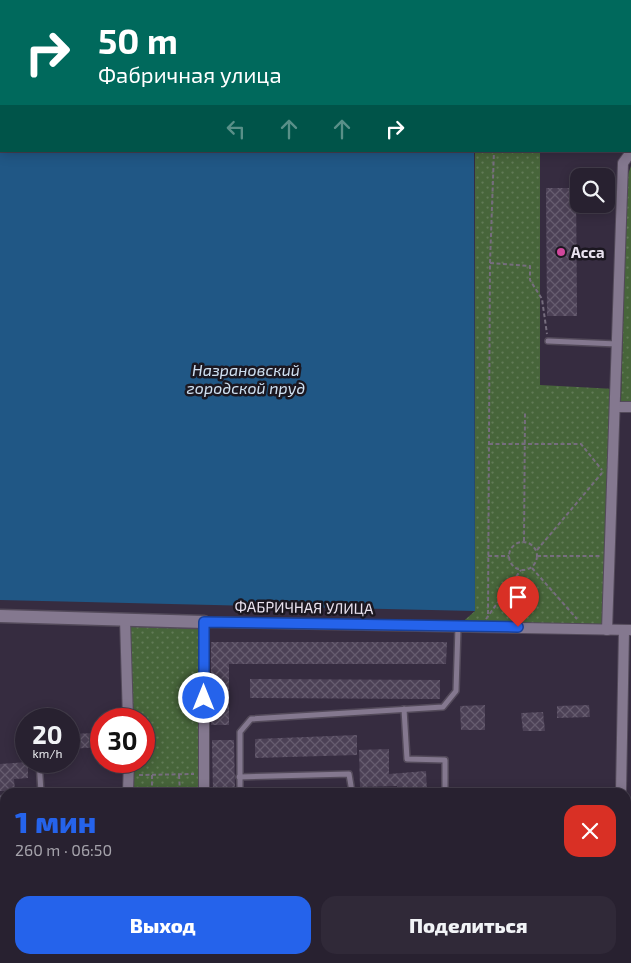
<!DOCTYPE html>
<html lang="ru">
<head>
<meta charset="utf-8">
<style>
	:root { --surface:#282130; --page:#302938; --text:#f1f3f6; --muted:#a5a3ab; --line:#443e4c; --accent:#2563eb }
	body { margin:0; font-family:"Exo 2",sans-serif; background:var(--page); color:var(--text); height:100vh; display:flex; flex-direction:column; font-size:19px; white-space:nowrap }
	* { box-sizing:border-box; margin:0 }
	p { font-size:16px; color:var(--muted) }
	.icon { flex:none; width:28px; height:28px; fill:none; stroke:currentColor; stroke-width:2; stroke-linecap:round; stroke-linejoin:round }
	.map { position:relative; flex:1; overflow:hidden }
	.panel { position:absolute; left:0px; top:788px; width:631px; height:176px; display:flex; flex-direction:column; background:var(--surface); border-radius:15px 15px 0 0; box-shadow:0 2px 12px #0003,0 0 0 1px var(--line) }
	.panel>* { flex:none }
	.hud { position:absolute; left:0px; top:0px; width:631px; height:152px; box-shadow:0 2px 12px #0003,0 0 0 1px var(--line); background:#00695c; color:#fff; overflow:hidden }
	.tools { position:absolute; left:570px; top:168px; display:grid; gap:10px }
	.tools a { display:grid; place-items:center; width:45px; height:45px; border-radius:10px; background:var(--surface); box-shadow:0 2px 12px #0003,0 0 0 1px var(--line); font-size:25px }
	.speed { position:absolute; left:15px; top:708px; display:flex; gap:10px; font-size:25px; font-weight:700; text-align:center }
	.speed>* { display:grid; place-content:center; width:65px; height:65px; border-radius:50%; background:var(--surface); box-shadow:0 2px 12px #0003,0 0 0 1px var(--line); line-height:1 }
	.speed small { font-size:12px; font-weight:400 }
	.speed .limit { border:8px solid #d22; background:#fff; color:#111 }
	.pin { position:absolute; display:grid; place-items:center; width:42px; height:42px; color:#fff; margin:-51px -21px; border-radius:50% 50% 50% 0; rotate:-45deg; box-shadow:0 0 5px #0007 }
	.pin .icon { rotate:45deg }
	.me { position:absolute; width:55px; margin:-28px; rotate:0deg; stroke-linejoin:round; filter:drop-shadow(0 0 4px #0008) }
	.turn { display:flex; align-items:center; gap:18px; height:105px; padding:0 15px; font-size:22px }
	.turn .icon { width:65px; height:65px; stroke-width:2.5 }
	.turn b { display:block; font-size:35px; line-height:42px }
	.lanes { display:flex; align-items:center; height:48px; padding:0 15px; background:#0003; justify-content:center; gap:25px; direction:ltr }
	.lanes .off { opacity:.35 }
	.round { display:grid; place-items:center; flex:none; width:52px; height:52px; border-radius:15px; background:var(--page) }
	.headline { display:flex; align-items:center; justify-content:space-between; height:85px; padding:0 15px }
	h1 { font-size:30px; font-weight:800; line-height:38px; color:var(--accent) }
	.button { display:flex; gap:10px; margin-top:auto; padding:10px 15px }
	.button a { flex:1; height:58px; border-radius:15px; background:var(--accent); color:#fff; font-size:20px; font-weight:800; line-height:58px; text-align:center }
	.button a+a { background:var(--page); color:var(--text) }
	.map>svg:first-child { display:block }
	.park { fill:url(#park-dots) }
	.water { fill:#205785 }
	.building { fill:url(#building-cross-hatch) }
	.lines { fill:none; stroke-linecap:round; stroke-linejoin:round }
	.lane-casing { stroke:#534a5a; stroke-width:8 }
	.street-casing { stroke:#534a5a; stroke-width:12 }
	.secondary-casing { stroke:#534a5a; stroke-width:15 }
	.path { stroke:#766d7e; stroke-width:2; stroke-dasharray:4 2.5; stroke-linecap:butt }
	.lane { stroke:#84788f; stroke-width:5 }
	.street { stroke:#84788f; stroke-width:10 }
	.secondary { stroke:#84788f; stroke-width:12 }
	.route-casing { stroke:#184099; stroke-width:12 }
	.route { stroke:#2563eb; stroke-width:9 }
	.hotel-dot { fill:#d1479c; stroke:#1b1720; stroke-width:2 }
	.labels { text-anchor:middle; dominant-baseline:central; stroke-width:5; stroke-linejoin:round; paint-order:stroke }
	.poi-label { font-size:15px; font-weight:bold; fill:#e9e2ef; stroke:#1b1720; text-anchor:start }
	.street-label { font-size:15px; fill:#e9e2ef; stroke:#1b1720 }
	.water-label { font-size:16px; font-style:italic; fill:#cfe0f1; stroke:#1b1720 }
</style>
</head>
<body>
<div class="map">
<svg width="631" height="963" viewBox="0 0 631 963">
	<defs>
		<pattern id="park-dots" width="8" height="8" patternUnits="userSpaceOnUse" patternTransform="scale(1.25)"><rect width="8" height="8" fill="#47653a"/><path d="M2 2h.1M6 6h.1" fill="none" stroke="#627b57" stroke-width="1.8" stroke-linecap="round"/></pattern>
		<pattern id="building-cross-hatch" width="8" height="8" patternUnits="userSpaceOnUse" patternTransform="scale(1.25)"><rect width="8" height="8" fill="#4c4156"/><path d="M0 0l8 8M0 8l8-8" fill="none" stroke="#665c6f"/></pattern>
	</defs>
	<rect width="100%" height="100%" fill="#362c40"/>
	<g class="park">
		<polygon points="475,151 540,151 540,385 615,389 607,630 458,626 475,611"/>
		<polygon points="631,166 631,402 621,402 627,177"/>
		<polygon points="125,619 204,622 204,792 128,792 129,761 144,761 144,719 128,719"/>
		<rect x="131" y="959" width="75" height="4"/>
	</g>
	<polygon class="water" points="0,0 475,0 1,1 1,151 474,151 475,611 0,600"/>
	<g class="building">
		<polygon points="546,188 576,188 577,316 547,316"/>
		<polygon points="211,642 447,642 446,664 229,664 229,725 211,725"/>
		<polygon points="250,679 440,680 440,699 250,698"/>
		<polygon points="485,705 485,730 461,730 460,706"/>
		<polygon points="589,705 590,717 557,718 557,706"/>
		<polygon points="543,712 545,731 523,731 521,713"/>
		<polygon points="99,733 101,747 69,749 69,734"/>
		<polygon points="357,735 357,755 255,758 255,739"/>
		<polygon points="212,740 234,740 235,792 213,792"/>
		<polygon points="389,749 389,774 426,771 427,792 398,792 397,786 360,787 359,750"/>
		<polygon points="28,762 28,778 14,779 15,791 0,791 0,764"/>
	</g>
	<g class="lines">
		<g class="lane-casing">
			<g id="lane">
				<polyline points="548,341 617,344"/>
				<polyline points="404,709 407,759 445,760 445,792"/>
				<polyline points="39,761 41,792"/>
				<polyline points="239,777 349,774 352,792"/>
				<polyline points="240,792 240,732 251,719 443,707 456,691 458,627"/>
				<polyline points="264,959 264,963"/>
				<polyline points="287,959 287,963"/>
				<polyline points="411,959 411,963"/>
			</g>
		</g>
		<g class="street-casing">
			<g id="street">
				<polyline points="615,407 631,407"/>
				<polyline points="125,619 128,719"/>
				<polyline points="607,630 623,163 631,152"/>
				<polyline points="128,792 129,761"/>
				<polyline points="204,792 204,622 631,630"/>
				<polyline points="621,792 624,630"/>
				<polyline points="0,801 5,800"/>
				<polyline points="132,959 132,963"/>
				<polyline points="206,959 206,963"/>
				<polyline points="617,963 617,959"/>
			</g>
		</g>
		<g class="secondary-casing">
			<polyline id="secondary" points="0,616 204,622"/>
		</g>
		<g class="path">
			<polyline points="492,0 492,1"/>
			<polyline points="490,263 530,266 530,280 542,299 547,334"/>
			<polyline points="489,444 581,444 602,470"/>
			<polyline points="524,541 525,413"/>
			<circle cx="523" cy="556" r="14"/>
			<polyline points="537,550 602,473"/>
			<polyline points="488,556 509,556"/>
			<polyline points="537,556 600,556"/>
			<polyline points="532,568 577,619"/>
			<polyline points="488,614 490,263 494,151"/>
			<polyline points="486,619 521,570"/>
			<polyline points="139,775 194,774"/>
			<polyline points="152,775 152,792"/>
			<polyline points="179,775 180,792"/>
			<polyline points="155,959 155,963"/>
			<polyline points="182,959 182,963"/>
		</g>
		<use href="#lane" class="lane"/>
		<use href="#street" class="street"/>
		<use href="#secondary" class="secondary"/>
	</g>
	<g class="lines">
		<g class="route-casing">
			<polyline id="route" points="204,698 204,622 518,627"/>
		</g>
		<use href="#route" class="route"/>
	</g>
	<circle class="hotel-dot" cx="561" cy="252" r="5"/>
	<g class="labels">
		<g class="poi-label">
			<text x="571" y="252">Асса</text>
		</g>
		<g class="street-label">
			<text transform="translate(304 607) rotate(1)">ФАБРИЧНАЯ УЛИЦА</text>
		</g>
		<g class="water-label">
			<text x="246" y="369">Назрановский<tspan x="246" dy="18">городской пруд</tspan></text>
		</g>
	</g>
</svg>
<div class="tools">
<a><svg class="icon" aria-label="search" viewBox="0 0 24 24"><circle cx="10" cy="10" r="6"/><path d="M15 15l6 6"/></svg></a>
</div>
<div class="speed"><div>20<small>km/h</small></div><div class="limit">30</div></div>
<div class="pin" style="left:518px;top:627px;background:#d93025"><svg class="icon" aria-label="arrive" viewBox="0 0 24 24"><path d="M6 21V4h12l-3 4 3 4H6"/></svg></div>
<svg class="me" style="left:204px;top:698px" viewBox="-20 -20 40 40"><circle r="17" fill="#2563eb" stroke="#fff" stroke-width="3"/><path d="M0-11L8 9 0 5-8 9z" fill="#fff"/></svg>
<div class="hud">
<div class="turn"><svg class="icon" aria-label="right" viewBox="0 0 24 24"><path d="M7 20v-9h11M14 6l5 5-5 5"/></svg><div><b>50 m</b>Фабричная улица</div></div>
<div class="lanes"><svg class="icon off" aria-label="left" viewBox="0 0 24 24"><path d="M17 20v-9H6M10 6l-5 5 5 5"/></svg><svg class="icon off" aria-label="ahead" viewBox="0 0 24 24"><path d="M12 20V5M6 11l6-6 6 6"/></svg><svg class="icon off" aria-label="ahead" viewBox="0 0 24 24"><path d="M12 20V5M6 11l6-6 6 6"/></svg><svg class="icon" aria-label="right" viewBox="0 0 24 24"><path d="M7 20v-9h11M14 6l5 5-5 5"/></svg></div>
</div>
<section class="panel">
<div class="headline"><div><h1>1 мин</h1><p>260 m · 06:50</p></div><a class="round" style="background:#d93025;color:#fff"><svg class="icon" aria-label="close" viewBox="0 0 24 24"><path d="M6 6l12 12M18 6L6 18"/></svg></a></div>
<div class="button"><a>Выход</a><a>Поделиться</a></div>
</section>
</div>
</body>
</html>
